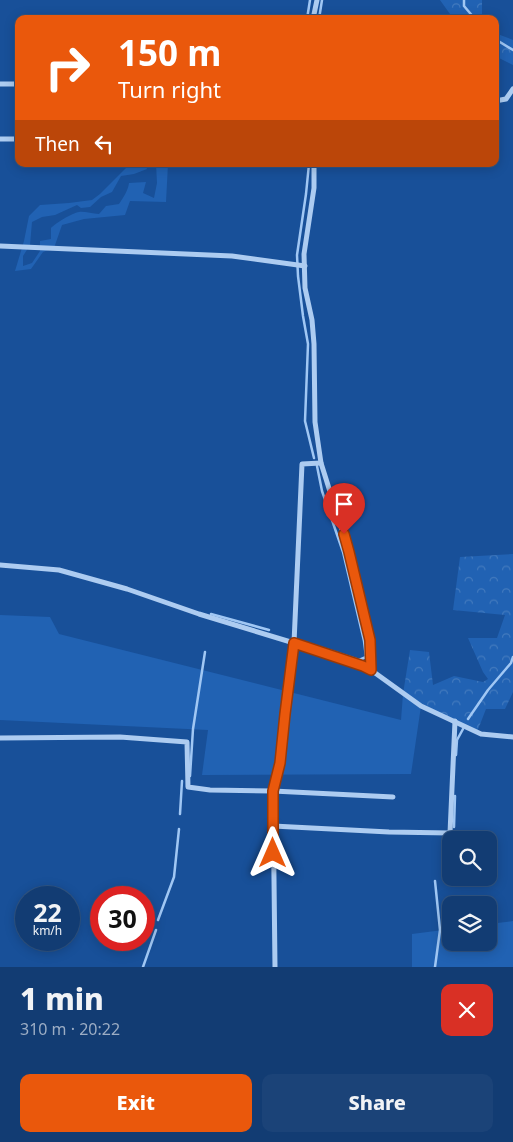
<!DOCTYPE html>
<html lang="en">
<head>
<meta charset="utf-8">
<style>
	:root { --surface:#123c73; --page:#1b4378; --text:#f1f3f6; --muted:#9cadc4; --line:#315685; --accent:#ea580c }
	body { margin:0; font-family:"Noto Sans",sans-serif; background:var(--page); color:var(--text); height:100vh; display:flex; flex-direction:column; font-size:19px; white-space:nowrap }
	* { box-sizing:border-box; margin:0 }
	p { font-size:16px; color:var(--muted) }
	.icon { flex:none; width:28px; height:28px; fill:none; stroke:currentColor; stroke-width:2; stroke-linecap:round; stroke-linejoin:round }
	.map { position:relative; height:967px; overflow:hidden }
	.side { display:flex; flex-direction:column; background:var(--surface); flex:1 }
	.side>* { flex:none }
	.guide { position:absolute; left:15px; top:15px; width:484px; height:152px; border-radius:10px; box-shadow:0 2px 12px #0003,0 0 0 1px var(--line); background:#ea580c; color:#fff; overflow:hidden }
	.buttons { position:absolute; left:442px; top:831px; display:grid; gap:10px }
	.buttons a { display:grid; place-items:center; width:55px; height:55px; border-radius:10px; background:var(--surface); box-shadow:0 2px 12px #0003,0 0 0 1px var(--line); font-size:25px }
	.speed { position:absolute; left:15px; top:886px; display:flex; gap:10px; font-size:25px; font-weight:700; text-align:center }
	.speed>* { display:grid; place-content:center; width:65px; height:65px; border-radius:50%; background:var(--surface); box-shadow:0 2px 12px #0003,0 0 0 1px var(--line); line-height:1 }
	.speed small { font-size:12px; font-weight:400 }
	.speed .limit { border:8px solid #d22; background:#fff; color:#111 }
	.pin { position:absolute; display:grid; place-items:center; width:42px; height:42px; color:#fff; margin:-51px -21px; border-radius:50% 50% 50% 0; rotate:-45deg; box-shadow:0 0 5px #0007 }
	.pin .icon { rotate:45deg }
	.me { position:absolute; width:55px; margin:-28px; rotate:0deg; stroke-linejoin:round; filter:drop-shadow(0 0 4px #0008) }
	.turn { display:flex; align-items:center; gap:18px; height:105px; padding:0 20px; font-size:22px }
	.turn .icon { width:65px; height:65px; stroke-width:2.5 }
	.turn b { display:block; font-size:35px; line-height:42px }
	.then { display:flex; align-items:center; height:48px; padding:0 20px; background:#0003; gap:10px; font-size:19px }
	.round { display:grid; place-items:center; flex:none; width:52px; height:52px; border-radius:10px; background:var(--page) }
	.head { display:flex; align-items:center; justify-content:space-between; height:85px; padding:0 20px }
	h1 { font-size:30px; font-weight:800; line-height:38px }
	.cta { display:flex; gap:10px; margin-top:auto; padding:10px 20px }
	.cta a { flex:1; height:58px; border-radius:10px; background:var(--accent); color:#fff; font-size:20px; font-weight:800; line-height:58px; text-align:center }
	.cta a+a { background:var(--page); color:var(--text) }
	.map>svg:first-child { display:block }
	.grass { fill:#2162b3 }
	.forest { fill:url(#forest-crowns) }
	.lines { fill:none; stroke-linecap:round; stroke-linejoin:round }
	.stream { stroke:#a0c7f4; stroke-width:2.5 }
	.street { stroke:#adccf1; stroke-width:5 }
	.route-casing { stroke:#983908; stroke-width:12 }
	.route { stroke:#ea580c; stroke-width:9 }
</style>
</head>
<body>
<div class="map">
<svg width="513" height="967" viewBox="0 0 513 967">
	<defs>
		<pattern id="forest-crowns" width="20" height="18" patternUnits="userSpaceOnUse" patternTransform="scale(1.25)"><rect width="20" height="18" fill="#2162b3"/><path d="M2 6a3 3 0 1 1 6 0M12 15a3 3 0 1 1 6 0" fill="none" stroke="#427abe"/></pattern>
	</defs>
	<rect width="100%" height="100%" fill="#185099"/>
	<g class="grass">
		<path d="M130,164H145L147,169L134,174L121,176L112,192L101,197L90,207L81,208L77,205L55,215L42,217L32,222L30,245L23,256V266L32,263L40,251V241L51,239V228C56,223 72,213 79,212C84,211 92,214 99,214L106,206L119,204C123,198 128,191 129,183L146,182L143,193L154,198L157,183L156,164H168L166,202L130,201L125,215L84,219L62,225L54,248L43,252L31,269L15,271L24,241L29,216L40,205L69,203L92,200L100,194Z"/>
		<polygon points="0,615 50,617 59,634 401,720 403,694 421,706 411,774 202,775 208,730 0,720"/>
		<polygon points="513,921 513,967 412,967 412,934 451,929 451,942 489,942 489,924"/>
	</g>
	<g class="forest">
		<polygon points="440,0 482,0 482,16 483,19 450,19 450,14"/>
		<polygon points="495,33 513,40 513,65 495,56"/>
		<polygon points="513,554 513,692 505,709 486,709 477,732 403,694 410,650 429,652 433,685 454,676 483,682 488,679 483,672 468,638 497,638 505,615 453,610 460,557"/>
	</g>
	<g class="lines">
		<g class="stream">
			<polyline points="464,0 464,6 475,19"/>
			<polyline points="307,19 310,0"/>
			<polyline points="319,19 322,0"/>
			<polyline points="495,39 513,50"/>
			<polyline points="309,164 306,194 297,255 298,276 303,316 308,344 305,421 314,458"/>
			<polyline points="211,614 269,630"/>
			<polyline points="300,641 359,660 366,657 364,641 343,552 322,491 317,466"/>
			<polyline points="468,719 488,690 511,663 513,657"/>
			<polyline points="456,755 457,740 463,729"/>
			<polyline points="190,776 193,729 205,652"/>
			<polyline points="180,814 182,781"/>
			<polyline points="454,827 455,796"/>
			<polyline points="158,920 174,877 179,829"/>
			<polyline points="143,967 156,930"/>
			<polyline points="435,967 440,930 435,881"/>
		</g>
		<g class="street">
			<polyline points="313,19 317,0"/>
			<polyline points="0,84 19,84"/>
			<polyline points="495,101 506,99 513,89"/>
			<polyline points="0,139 19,139"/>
			<polyline points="314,164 314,188 304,254 305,288 312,320 314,344 315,422 321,463 349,552 370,640 371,670"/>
			<polyline points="0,246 232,256 305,266"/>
			<polyline points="321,463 302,464 294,643 285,714 280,763 273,791 393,797"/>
			<polyline points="0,565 59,570 127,589 199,614 294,643 363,666 371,670 421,706 481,734 513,737"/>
			<polyline points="0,738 120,737 187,742 188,787 210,790 273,791 275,967"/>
			<polyline points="273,826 389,832 450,833 455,721"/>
		</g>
	</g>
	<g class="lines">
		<g class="route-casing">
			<polyline id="route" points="273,853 273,791 280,763 285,714 294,643 363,666 371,670 370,640 349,552 344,534"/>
		</g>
		<use href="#route" class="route"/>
	</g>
</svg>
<div class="buttons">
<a><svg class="icon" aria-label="search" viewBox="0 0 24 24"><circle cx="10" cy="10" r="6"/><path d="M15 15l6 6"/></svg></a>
<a><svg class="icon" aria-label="layers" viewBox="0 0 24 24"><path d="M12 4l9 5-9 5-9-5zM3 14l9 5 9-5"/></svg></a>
</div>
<div class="speed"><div>22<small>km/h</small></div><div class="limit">30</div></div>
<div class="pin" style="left:344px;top:534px;background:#d93025"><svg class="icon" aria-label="arrive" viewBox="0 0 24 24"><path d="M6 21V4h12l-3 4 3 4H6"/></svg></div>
<svg class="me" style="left:273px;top:853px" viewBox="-20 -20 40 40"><path d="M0-17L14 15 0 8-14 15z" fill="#ea580c" stroke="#fff" stroke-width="4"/></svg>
<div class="guide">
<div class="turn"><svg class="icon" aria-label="right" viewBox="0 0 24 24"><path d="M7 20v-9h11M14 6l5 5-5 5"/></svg><div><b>150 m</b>Turn right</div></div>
<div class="then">Then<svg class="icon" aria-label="left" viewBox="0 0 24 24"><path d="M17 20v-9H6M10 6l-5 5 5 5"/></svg></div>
</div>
</div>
<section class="side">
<div class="head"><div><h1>1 min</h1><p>310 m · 20:22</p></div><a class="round" style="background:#d93025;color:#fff"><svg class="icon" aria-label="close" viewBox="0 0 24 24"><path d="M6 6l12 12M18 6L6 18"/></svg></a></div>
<div class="cta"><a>Exit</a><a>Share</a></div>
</section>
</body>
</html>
